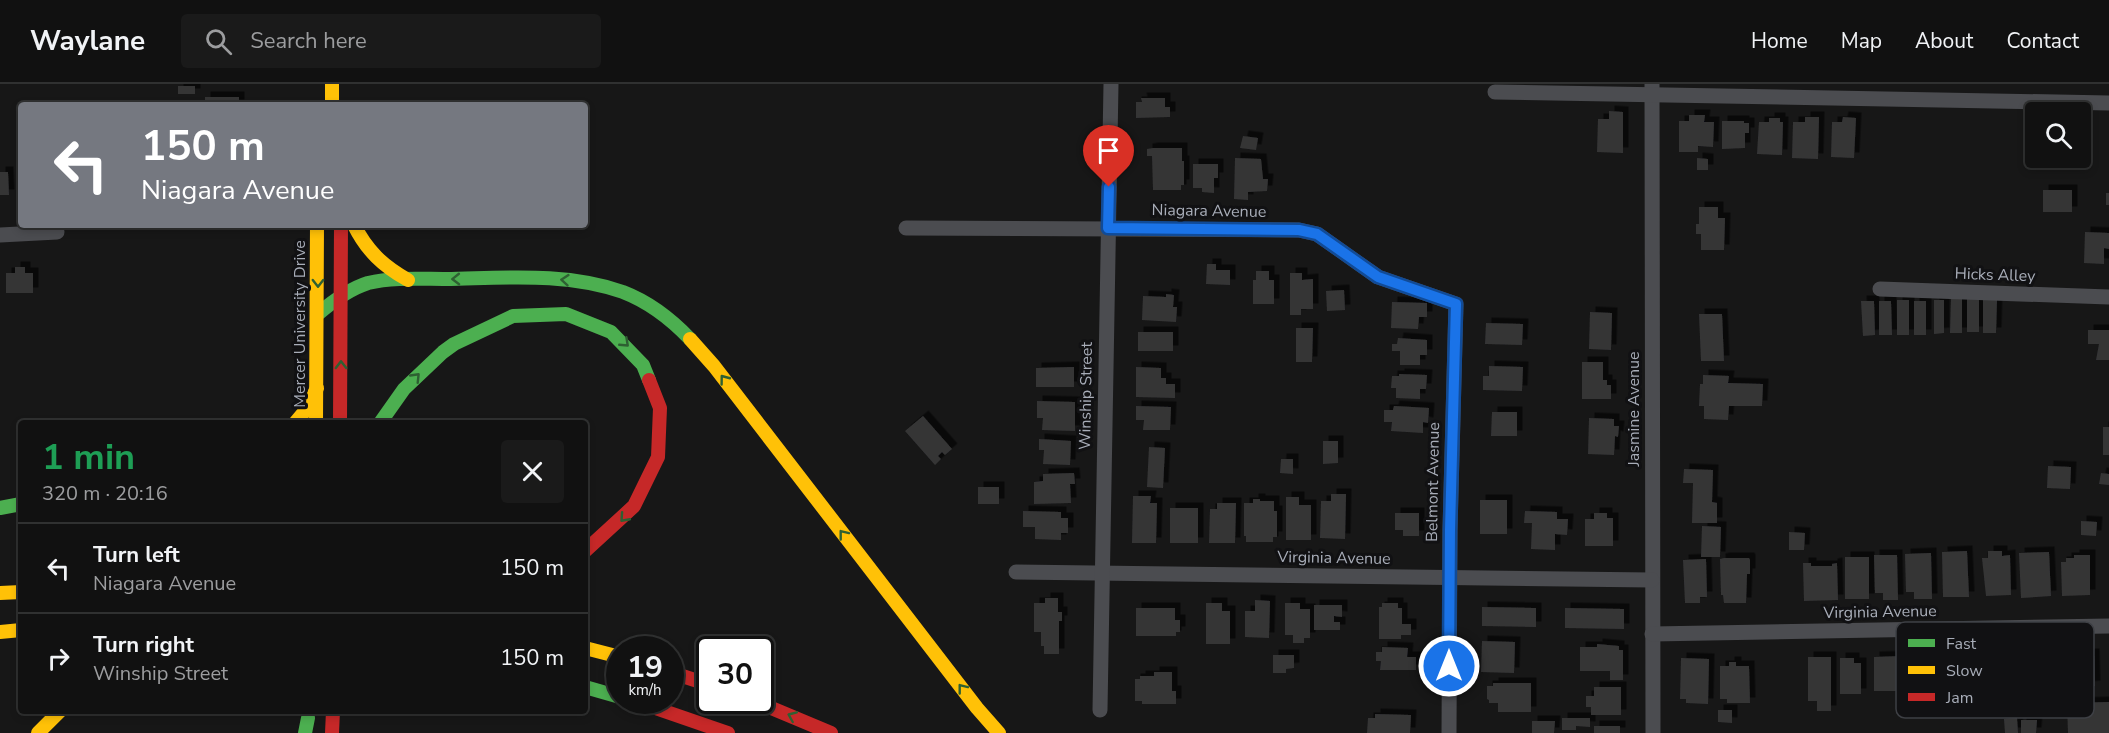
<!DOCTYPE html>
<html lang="en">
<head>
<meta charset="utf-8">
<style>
	:root { --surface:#111; --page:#1a1a1a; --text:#f1f3f6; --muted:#9c9d9f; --line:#303131 }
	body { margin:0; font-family:"Nunito Sans",sans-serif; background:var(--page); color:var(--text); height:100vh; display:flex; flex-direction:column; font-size:22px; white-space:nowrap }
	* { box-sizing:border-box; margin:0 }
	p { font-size:20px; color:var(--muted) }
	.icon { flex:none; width:33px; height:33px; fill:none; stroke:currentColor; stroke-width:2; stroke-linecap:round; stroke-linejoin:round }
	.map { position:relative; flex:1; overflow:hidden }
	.side { position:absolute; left:18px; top:336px; width:570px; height:294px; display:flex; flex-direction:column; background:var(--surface); border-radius:6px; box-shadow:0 3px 9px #0003,0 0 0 2px var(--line) }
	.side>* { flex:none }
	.top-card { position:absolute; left:18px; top:18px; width:570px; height:126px; border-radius:6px; box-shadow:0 3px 9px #0003,0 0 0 2px var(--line); background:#757880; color:#fff; overflow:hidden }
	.fabs { position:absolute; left:2025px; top:18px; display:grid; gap:12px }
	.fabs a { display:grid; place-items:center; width:66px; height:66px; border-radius:6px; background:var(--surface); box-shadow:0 3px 9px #0003,0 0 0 2px var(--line); font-size:30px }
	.speed { position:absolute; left:606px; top:552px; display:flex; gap:12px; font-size:30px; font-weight:700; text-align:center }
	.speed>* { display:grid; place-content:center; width:78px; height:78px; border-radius:50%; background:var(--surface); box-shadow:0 3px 9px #0003,0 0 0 2px var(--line); line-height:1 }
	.speed small { font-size:15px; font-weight:400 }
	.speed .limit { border:3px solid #111; border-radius:9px; background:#fff; color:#111 }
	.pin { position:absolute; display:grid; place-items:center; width:51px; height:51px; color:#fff; margin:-62px -26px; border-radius:50% 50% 50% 0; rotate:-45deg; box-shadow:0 0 6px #0007 }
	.pin .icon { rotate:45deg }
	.me { position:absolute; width:66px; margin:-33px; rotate:0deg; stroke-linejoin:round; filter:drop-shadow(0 0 4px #0008) }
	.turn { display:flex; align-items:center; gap:21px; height:126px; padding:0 24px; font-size:27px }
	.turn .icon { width:78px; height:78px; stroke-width:2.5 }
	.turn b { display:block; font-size:42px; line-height:51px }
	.round { display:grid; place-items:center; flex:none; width:63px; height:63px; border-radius:6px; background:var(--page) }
	.overview { display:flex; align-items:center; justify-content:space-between; height:102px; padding:0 24px }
	h1 { font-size:36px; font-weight:700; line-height:45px; color:#1e9e55 }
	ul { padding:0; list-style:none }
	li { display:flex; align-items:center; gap:18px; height:90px; padding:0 24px; border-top:2px solid var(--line) }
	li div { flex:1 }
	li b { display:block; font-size:22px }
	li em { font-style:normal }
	header { display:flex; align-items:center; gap:36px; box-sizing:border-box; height:84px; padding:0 30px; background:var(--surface); border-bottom:2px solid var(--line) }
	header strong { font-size:28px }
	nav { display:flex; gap:33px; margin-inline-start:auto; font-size:21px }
	.search { width:420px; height:54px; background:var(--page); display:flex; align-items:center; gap:15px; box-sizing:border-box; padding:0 21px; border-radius:6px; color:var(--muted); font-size:22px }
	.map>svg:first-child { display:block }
	.building { fill:#353536; filter:url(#shadow) }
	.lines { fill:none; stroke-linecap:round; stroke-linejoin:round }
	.street { stroke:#4b4c50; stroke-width:15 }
	.fast { stroke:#4caf50; stroke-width:14 }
	.slow { stroke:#ffc107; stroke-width:14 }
	.jam { stroke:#c62828; stroke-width:14 }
	.oneway { stroke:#2e6032 }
	.route-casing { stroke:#114b97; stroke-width:15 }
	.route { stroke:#1a73e8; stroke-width:10 }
	.labels { text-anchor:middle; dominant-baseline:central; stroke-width:6; stroke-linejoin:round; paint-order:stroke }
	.street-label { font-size:16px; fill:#a8adb8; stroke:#111113 }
	.key { fill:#111113; stroke:#3e4045; stroke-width:1.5 }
	.key-label { font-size:16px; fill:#a8adb8 }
</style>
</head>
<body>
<header>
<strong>Waylane</strong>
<div class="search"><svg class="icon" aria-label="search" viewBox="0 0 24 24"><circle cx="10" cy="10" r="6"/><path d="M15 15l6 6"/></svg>Search here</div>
<nav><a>Home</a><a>Map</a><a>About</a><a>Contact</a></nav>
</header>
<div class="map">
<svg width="2109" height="649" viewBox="0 0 2109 649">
	<defs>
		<filter id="shadow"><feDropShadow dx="5.5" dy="-5.5" stdDeviation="0" flood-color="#0009"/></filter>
	</defs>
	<rect width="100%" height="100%" fill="#171717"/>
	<g class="building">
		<rect x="178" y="2" width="17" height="8"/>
		<rect x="205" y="13" width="34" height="8"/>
		<polygon points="1141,14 1165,14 1165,23 1170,23 1170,33 1136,34 1136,18 1142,18"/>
		<polygon points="1609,27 1623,28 1623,69 1597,68 1598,35 1609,35"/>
		<polygon points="1689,31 1705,31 1704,38 1714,38 1713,63 1698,62 1698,68 1679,68 1679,37 1689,37"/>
		<polygon points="1805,33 1819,33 1818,75 1792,74 1793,38 1805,38"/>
		<polygon points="1843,33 1856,34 1854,74 1831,73 1832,38 1842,38"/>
		<polygon points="1769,34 1780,34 1780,38 1783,38 1782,71 1757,70 1759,38 1769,38"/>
		<polygon points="1722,37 1744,37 1744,39 1749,39 1749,49 1745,49 1745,64 1722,65"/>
		<polygon points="1243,52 1258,54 1256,66 1240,64"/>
		<polygon points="1153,64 1182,64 1182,77 1184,77 1184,101 1181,101 1181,106 1153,106 1152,72 1147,72 1147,65"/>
		<polygon points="1235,74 1261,75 1263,95 1268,95 1267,107 1248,108 1248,116 1234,115"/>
		<polygon points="1697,74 1708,75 1708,86 1697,86"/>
		<polygon points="1193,80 1218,80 1218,94 1214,94 1214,109 1202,108 1202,104 1193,104"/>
		<polygon points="0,88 8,88 9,111 0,111"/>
		<rect x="2043" y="106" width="29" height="22"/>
		<rect x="2106" y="109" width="3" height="12"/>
		<polygon points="1699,123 1718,123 1718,134 1725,134 1724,166 1701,166 1701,150 1696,150 1696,140 1699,140"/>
		<polygon points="2085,148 2109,149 2109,165 2104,164 2104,180 2084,179"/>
		<polygon points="1207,180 1216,180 1216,186 1230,186 1230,201 1206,200"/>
		<polygon points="15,183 25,183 25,189 33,189 33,209 6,209 6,189 15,189"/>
		<polygon points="1256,187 1269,187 1269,196 1274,196 1274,220 1253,220 1253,196 1256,196"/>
		<polygon points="1290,189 1302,189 1302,196 1313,195 1313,225 1301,225 1301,231 1290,231"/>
		<polygon points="1344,206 1345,226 1327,227 1326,207"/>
		<polygon points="1166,210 1174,211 1173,223 1177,223 1176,238 1142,236 1143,212 1166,213"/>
		<polygon points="1951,215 1962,215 1962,249 1950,249"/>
		<rect x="1967" y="215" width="12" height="33"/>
		<polygon points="1983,215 1997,215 1996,249 1983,249"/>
		<rect x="1897" y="216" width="12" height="35"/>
		<polygon points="1934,216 1944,216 1944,249 1934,250"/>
		<polygon points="1861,217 1874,217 1875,251 1863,252"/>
		<polygon points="1879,217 1891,217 1892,251 1879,251"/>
		<rect x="1914" y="217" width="12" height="34"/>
		<polygon points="1392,218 1427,219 1427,233 1419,233 1418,245 1391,244"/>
		<polygon points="1590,228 1612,229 1611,266 1589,265"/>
		<polygon points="1699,230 1722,230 1724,277 1701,277"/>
		<polygon points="1486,239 1523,240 1522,261 1485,260"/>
		<polygon points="1296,244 1313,244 1312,278 1296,278"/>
		<polygon points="2088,246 2109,246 2109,276 2096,276 2099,260 2088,260"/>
		<rect x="1138" y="248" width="35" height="19"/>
		<polygon points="1398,254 1427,256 1427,271 1420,271 1420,281 1400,281 1400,267 1392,267 1392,260 1397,260"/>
		<polygon points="1582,278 1603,278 1603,296 1607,296 1607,301 1611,301 1611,315 1582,315"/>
		<polygon points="1489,282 1523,283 1522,307 1483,306 1483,292 1489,292"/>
		<polygon points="1074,283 1074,303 1036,303 1036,284"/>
		<polygon points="1136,283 1161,284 1161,294 1166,294 1166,300 1175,300 1175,314 1136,313"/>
		<polygon points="1399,290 1427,291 1426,305 1420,305 1420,315 1396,314 1396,304 1391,304 1392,292 1399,292"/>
		<polygon points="1703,291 1729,292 1728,299 1763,300 1762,322 1729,322 1728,336 1704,335 1704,322 1699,322 1700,300 1703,300"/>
		<polygon points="1037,317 1075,318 1075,347 1042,346 1043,334 1037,334"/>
		<polygon points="1136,322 1171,323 1170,346 1143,346 1144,336 1136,336"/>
		<polygon points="1394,322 1429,324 1428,339 1423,338 1423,349 1391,347 1392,338 1384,338 1384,326 1393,326"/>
		<polygon points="1492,328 1517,328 1517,352 1491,352"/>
		<polygon points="923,332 952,365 945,371 942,368 938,372 941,375 935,381 905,347"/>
		<polygon points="1589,334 1614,335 1614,342 1619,342 1618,353 1615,352 1614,371 1588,370"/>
		<rect x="2103" y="343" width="6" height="28"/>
		<polygon points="1039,355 1071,357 1070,381 1043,380 1044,366 1039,366"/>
		<polygon points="1323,357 1338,357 1338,379 1323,380"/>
		<polygon points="1149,363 1165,364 1163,404 1147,403"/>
		<polygon points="1281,375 1293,375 1293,390 1280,389"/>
		<polygon points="2048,382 2071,383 2070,405 2047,404"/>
		<polygon points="1684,385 1713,386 1712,418 1717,419 1717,439 1692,439 1693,399 1683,399"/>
		<polygon points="1074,389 1075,400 1070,400 1071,419 1034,420 1034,398 1043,397 1043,390"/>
		<polygon points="2101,389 2109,390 2109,401 2099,400"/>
		<rect x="978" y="403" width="21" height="17"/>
		<polygon points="1331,410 1346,410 1345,455 1320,454 1321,417 1331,417"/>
		<polygon points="1133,412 1151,412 1150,419 1157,419 1156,459 1132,459"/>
		<polygon points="1286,413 1299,413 1299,421 1311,421 1311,456 1286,456"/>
		<polygon points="1253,415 1260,415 1260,417 1274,417 1274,427 1277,427 1277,453 1273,453 1273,458 1246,458 1246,452 1244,452 1244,419 1253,419"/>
		<rect x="1480" y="416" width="27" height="34"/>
		<polygon points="1217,419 1236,419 1235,459 1209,459 1210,425 1217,425"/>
		<rect x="1170" y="424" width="28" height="35"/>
		<polygon points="1023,427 1061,428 1061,434 1068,434 1068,449 1061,449 1061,456 1035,455 1035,443 1023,443"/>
		<polygon points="1525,427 1557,428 1557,435 1568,435 1567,451 1555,450 1555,466 1531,465 1532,439 1524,439"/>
		<polygon points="1395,429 1419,429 1419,452 1403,452 1403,446 1395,446"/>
		<polygon points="1594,429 1607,429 1607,434 1613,434 1613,462 1585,462 1585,435 1594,435"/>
		<polygon points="2081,437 2097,438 2096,452 2081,451"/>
		<polygon points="1702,442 1721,443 1720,473 1701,473"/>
		<polygon points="1789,448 1805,449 1804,466 1789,466"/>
		<polygon points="1967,467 1969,513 1943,513 1942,468"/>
		<polygon points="1988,467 2002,467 2002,472 2010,471 2011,511 1986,512 1982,474 1988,474"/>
		<polygon points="2049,468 2051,512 2021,514 2019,469"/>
		<polygon points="1931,469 1932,515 1914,515 1914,508 1906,508 1905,470"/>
		<polygon points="1874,471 1897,471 1898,516 1883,516 1883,509 1875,509"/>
		<polygon points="2074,471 2090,471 2090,511 2062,512 2061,478 2066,478 2066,474 2074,474"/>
		<rect x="1845" y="473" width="24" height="42"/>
		<polygon points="1724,474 1749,474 1750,476 1750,490 1747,490 1746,519 1724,519 1723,511 1721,511 1720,475"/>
		<polygon points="1706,475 1707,513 1700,513 1700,519 1685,519 1683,476"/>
		<polygon points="1803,479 1811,479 1811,482 1832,482 1832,480 1837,479 1838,516 1804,517"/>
		<polygon points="1045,514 1058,514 1058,528 1062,528 1062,537 1059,537 1059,570 1044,570 1044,562 1041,562 1041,548 1034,548 1034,519 1045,519"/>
		<polygon points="1255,516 1270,517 1269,554 1245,553 1245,527 1255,527"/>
		<polygon points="1206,519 1222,519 1222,527 1230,527 1230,560 1206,560"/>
		<polygon points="1285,519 1300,519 1300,525 1310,525 1310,554 1304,554 1304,559 1293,559 1293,551 1285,551"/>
		<polygon points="1382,519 1398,519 1398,524 1402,524 1402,540 1411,540 1411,551 1401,551 1401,555 1379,555 1379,523 1382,523"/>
		<polygon points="1314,521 1342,521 1342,533 1334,532 1334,538 1340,538 1340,546 1314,546"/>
		<polygon points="1482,523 1536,524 1536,543 1482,542"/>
		<polygon points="1136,524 1175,524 1175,536 1180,536 1180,548 1176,548 1176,552 1136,552"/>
		<polygon points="1565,524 1624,525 1624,545 1565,544"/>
		<polygon points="1482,557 1515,558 1514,589 1481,588"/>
		<polygon points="1597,560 1619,562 1619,566 1623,566 1623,596 1610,596 1610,587 1580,587 1580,563 1597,563"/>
		<polygon points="1382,563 1408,564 1407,573 1416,573 1416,586 1380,586 1381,577 1376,577 1376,568 1382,568"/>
		<polygon points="2086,566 2086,570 2094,570 2095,602 2084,603 2083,598 2066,598 2065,571 2074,571 2074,567"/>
		<polygon points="1273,571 1294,571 1294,584 1286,585 1286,589 1273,589"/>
		<polygon points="1903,572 1904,607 1874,607 1874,573"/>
		<polygon points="1808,573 1831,573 1831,627 1817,627 1817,617 1808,617"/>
		<polygon points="1681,574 1709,575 1708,620 1686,619 1686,615 1680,615"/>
		<polygon points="1840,574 1854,574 1854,579 1861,579 1861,610 1840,610"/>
		<polygon points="1729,578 1736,578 1736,582 1749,582 1750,619 1727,619 1727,615 1720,615 1720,582 1729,582"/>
		<polygon points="1154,588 1172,588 1172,607 1176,607 1176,620 1142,620 1142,617 1135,617 1135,595 1140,595 1140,592 1154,592"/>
		<polygon points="1493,599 1531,599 1531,628 1498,628 1498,619 1489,619 1489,616 1487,615 1487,602 1493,602"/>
		<polygon points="1594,603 1621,603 1621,631 1591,631 1591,623 1586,623 1586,612 1594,612"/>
		<polygon points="2109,618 2109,649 2068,649 2067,619"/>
		<polygon points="1718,626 1732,626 1732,639 1718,638"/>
		<polygon points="1375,630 1411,631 1410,649 1367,649 1368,634 1375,634"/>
		<polygon points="1562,634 1590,634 1590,643 1576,642 1576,646 1562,646"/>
		<polygon points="2017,634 2018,649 2005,649 2004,635"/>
		<polygon points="2021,636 2037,636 2036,649 2021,649"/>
		<polygon points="1532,637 1555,637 1554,649 1532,649"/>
		<rect x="1594" y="642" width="26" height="7"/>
	</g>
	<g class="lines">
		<g class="street">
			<polyline points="1652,0 1653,649"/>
			<polyline points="1495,8 2109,19"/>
			<polyline points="906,144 1299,146 1317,150 1378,193 1456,220 1450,446 1449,649"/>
			<polyline points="0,151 57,148"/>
			<polyline points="1880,205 2109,213"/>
			<polyline points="1016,488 1652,496"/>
			<polyline points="1652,550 2109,542"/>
			<polyline points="1100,626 1111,0"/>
		</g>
		<g class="fast">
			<path d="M318,230C333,217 349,205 368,199C393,193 421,195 446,195C505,194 566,188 623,208C649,218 671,235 690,255"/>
			<polyline points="380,339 404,305 443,268 454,260 513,232 566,230 611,248 643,281 649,296"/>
			<polyline points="0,424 21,420"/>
			<polyline points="585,603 620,613"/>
			<polyline points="305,649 308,634"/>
		</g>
		<g class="slow">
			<polyline points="332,0 332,21"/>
			<path d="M354,141C367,167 383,182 408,196"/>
			<polyline points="690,255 714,282 977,624 999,649"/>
			<polyline points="295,339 305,327 317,304"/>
			<polyline points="316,339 317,141"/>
			<polyline points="0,509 21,508"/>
			<polyline points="0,548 21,546"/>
			<polyline points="585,564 620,573"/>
			<polyline points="38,649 60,627"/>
		</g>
		<g class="jam">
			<polyline points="340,339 341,141"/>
			<polyline points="585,467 634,422 658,373 660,324 649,296"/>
			<polyline points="670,588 710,601"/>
			<polyline points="632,616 728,649"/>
			<polyline points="752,616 831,649"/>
			<polyline points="332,649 333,627"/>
		</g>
	</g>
	<defs><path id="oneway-chevron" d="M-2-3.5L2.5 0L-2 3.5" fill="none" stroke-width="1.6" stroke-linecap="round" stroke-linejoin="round" transform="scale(1.5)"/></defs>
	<g class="oneway">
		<use href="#oneway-chevron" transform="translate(456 195) rotate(179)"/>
		<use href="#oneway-chevron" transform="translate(565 196) rotate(-175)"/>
		<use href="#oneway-chevron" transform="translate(318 199) rotate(90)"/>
		<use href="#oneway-chevron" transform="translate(625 259) rotate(43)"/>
		<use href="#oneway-chevron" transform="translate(341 281) rotate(-90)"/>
		<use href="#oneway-chevron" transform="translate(416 293) rotate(-46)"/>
		<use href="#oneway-chevron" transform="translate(724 295) rotate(-127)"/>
		<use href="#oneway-chevron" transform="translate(624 434) rotate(132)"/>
		<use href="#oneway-chevron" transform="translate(843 450) rotate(-128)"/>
		<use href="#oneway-chevron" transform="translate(962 604) rotate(-128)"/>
		<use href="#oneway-chevron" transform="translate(792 632) rotate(-157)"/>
	</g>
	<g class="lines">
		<g class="route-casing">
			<polyline id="route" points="1109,103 1108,144 1299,146 1317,150 1378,193 1456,220 1450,446 1449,582"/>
		</g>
		<use href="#route" class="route"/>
	</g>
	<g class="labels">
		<g class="street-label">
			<text transform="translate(1209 127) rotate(1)">Niagara Avenue</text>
			<text transform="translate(1995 191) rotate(2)">Hicks Alley</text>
			<text transform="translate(300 240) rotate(-90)">Mercer University Drive</text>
			<text transform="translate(1086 312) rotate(-89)">Winship Street</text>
			<text transform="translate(1634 325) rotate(-90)">Jasmine Avenue</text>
			<text transform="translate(1433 398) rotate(-89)">Belmont Avenue</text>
			<text transform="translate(1334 474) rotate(1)">Virginia Avenue</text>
			<text transform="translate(1880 528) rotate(-1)">Virginia Avenue</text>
		</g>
	</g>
	<rect x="1896" y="538" width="198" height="96" rx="9" class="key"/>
	<rect x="1908" y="555" width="27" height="8" fill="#4caf50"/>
	<rect x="1908" y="582" width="27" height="8" fill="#ffc107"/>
	<rect x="1908" y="609" width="27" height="8" fill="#c62828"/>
	<g class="key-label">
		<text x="1946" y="565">Fast</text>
		<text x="1946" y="592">Slow</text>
		<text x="1946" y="619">Jam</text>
	</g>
</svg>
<div class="fabs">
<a><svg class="icon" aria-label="search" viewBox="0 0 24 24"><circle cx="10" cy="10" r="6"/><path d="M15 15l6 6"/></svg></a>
</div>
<div class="speed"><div>19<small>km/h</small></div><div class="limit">30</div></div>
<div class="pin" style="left:1109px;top:103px;background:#d93025"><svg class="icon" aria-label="arrive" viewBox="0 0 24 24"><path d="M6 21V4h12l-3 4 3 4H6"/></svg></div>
<svg class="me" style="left:1449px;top:582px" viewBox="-20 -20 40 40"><circle r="17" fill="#1a73e8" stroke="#fff" stroke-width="3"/><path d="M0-11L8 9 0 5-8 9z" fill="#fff"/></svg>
<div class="top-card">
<div class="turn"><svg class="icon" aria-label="left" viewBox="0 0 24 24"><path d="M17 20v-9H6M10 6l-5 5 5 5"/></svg><div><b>150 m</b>Niagara Avenue</div></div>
</div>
<section class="side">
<div class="overview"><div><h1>1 min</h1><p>320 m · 20:16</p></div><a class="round"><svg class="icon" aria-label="close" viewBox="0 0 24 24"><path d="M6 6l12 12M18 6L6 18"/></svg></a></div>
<ul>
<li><svg class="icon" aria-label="left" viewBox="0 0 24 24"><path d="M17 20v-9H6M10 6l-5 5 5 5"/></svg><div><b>Turn left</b><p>Niagara Avenue</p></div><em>150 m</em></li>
<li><svg class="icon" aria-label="right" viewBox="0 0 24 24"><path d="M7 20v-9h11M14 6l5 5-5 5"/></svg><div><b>Turn right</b><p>Winship Street</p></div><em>150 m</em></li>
</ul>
</section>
</div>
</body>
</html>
